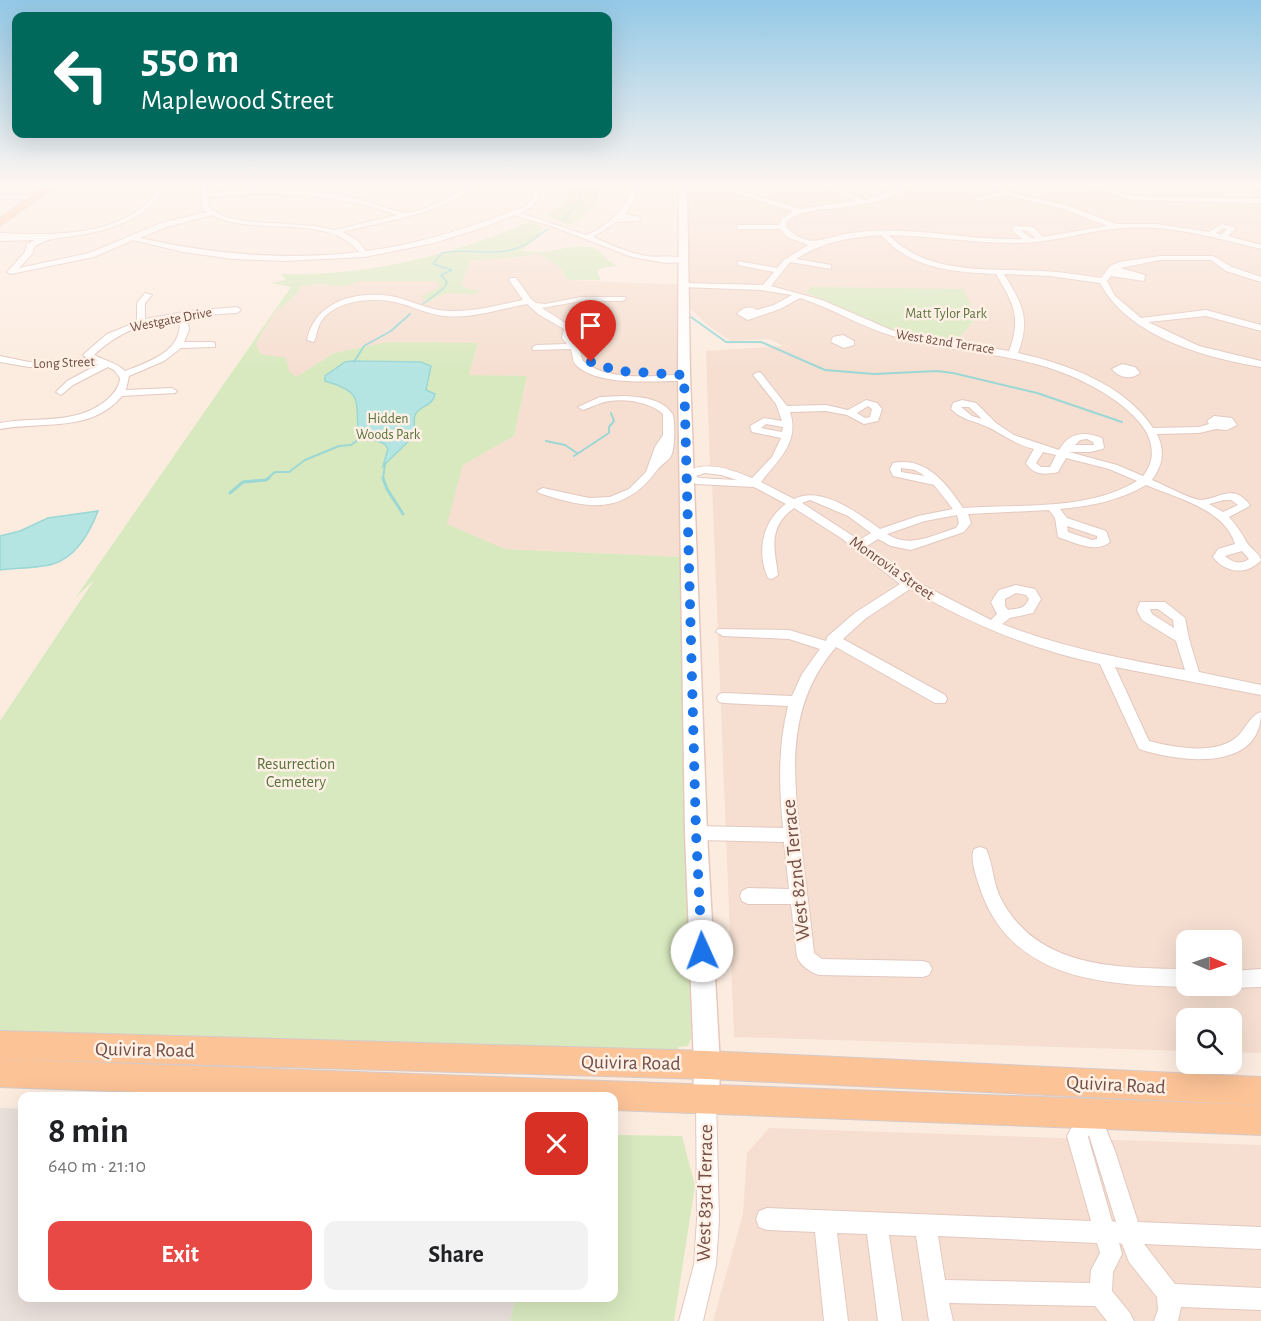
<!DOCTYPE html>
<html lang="en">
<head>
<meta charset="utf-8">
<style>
	:root { --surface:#fff; --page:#f2f2f2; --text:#202124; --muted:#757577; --accent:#e84944 }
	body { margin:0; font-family:"Alegreya Sans",sans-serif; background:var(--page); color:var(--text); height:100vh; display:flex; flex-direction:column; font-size:22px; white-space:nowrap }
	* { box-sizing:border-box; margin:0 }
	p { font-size:20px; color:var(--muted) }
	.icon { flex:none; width:33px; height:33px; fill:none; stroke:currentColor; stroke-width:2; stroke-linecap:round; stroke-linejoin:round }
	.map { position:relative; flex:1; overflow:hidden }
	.side { position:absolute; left:18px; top:1092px; width:600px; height:210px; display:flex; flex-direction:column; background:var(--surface); border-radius:12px; box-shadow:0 6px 24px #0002 }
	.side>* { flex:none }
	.guide { position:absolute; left:12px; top:12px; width:600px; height:126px; border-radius:12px; box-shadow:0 6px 24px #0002; background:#00695c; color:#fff; overflow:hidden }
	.needle { width:39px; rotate:92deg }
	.fabs { position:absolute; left:1176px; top:930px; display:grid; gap:12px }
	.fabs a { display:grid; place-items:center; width:66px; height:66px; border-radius:12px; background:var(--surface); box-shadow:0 6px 24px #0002; font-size:30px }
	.pin { position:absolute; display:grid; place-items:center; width:51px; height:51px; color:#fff; margin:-62px -26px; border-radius:50% 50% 50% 0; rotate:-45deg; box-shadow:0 0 6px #0007 }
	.pin .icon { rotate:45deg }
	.me { position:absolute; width:66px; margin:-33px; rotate:358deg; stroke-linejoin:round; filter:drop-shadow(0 0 4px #0008) }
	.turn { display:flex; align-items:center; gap:21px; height:126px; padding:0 30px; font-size:27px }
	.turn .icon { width:78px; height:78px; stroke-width:2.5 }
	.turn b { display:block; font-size:42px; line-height:51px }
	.round { display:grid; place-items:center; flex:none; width:63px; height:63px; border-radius:12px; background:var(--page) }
	.head { display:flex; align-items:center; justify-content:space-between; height:102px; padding:0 30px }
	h1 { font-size:36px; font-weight:600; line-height:45px }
	.primary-button { display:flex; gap:12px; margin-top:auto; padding:12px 30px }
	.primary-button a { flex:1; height:69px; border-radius:12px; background:var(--accent); color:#fff; font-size:24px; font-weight:600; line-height:69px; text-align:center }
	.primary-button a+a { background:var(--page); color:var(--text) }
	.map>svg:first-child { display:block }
	.residential { fill:#f6dfd1; fill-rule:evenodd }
	.industrial { fill:#eae0dc }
	.green { fill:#d8e9bf }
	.water { fill:#b5e5e3; stroke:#9bd7d5; stroke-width:1.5 }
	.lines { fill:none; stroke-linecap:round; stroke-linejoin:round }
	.stream-far2 { stroke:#9bd7d5; stroke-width:1.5 }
	.stream-far1 { stroke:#9bd7d5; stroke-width:2 }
	.stream { stroke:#9bd7d5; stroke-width:3 }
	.street-casing { stroke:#e2c8bf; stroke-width:2 }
	.secondary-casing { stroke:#e7c8bc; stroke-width:3 }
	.primary-casing { stroke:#d5cac8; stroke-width:2 }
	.street { fill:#fff; fill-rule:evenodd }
	.secondary { fill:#fff; fill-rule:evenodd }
	.primary { fill:#fcc397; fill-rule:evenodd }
	.route { stroke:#1a73e8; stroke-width:10; stroke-dasharray:0 18 }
	.labels { text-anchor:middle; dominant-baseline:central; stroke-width:5; stroke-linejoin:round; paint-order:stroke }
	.far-park-label { font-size:14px; fill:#58733d; stroke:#fff0e6 }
	.far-street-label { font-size:14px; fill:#734f47; stroke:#fff0e6 }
	.street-label { font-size:16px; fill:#734f47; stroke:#fff0e6 }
	.park-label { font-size:16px; fill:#58733d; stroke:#fff0e6 }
	.near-street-label { font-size:20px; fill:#734f47; stroke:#fff0e6 }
</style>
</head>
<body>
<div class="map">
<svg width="1261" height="1321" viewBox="0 0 1261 1321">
	<rect width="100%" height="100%" fill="#fcece0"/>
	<g class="residential">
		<path d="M685,184H1261V1053L1232,1052V1018H1186V1051L734,1037L712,484L756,487L763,482L743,475L710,469L706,351L783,346L769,339L731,341L710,327L687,306ZM807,293L931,338L897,331L860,318ZM1186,940H1232V986H1186Z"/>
		<polygon points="537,254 558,265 568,280 684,285 684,557 505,549 446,524 463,465 514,436 527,377 469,375 478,344 334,353 296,377 260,354 256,344 274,313 296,295 301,286 319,284 345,286 360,281 438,281 439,288 422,296 428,302 445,293 473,294 480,291 468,289 460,285 470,261 506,257 521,258"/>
		<polygon points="769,1128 1261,1145 1261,1321 713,1321 743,1214 747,1153"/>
	</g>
	<polygon class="industrial" points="0,1108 22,1109 22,1298 515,1298 510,1321 0,1321"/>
	<g class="green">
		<path d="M562,184H597L598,186V202L580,220L567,225L546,215C558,208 566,204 569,189Z"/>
		<path d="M529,222L541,226L542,234L521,251C530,251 541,253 550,251C561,249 586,243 596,249C606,254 604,260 618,266L605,267L597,271L601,280H568L558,265L537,254C516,259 493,258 470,261L461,285L468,289L482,291L473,294L445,293L428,302L421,296L439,288L438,281H360L345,286L319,284L301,286L296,295L274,313L256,344L260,354L286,358L289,371L296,377L334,353L388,342L478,343L469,375L527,376L514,436L463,465L447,524L505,549L684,557L691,1039L688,1046L679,1047L674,1058L0,1031V721L94,580L76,597L291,287L271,283L286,280L281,274C371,276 447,256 529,222Z"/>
		<polygon points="811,287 963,289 977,318 956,341 896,333 897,331 860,318 806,292"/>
		<polygon points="614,1135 682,1136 695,1186 674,1321 510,1321 515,1298 614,1298"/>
	</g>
	<g class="water">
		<path d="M352,361L421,362L431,366L426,390L435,394C433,407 419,405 415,415C413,420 415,429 415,435L383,466L388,449L385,444L366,437H361L358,434C356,399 363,392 325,381V376L345,362Z"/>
		<path d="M98,511C90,532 76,557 53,564C41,568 14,568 0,570V536L20,531L48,518Z"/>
	</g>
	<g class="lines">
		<g class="stream-far2">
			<polyline points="562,221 580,201 580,192 586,184"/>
			<path d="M423,304L444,288L447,282L441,275L452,270L433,264L442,253C466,248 491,256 515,249C527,246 537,236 548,229"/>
		</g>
		<g class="stream-far1">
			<polyline points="691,317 726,342 761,342 825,370 874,374 937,371 953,373 1037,393 1122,422"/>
			<polyline points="354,362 364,346 391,331 410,314"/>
			<polyline points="546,441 565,445 577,453"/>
			<polyline points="574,456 609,433 609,427 614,421 611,413"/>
			<polyline points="267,479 275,472 289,472 305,460 339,446 351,445 363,436"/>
			<polyline points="383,479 385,463"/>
		</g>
		<g class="stream">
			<polyline points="383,478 387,489 403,514"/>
			<polyline points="230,493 243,482 266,480 269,478"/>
		</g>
		<g class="street-casing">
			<g id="street">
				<path d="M153,184H159L161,194C141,221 107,231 74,236C59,238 47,238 34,247L33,253L19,268L89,253L161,223L207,212L203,209L200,184H206L207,193C257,189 307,187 355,198C370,201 392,211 404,213C419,214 456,195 468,186L465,184H520L540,192C536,204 532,208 520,213L586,235C610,225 627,208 634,184H640L634,201L625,214L639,217L640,221L617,222L593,237C610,245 627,252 646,256C658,258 678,254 688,260L684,262L666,263L632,257L554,227L514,215L482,228L434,243L365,257L283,261L233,259L183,252L133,240L94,257L11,274L7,272L25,252L27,244L35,240L0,241V233C50,235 121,238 155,194ZM475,186L519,188L533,193L531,200L526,206C474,226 422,244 366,251L356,239L342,232C387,220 438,216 475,186ZM255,194C304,194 351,198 397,215L335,230L315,226L245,221L226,217L209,208L208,197ZM212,215C256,238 327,212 359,252C284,261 212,254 140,238L167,227Z"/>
				<path d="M721,184H728L740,191L800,209L856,201L821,184H829L864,200C878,197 902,183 913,184C893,201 862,205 837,208C819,210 802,210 787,221L786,227C809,249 819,239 845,234C904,223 963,241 1022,239L1012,230L1014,226L1033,227L1043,237L1107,226L1064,209L1007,195L976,201V199L1001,192L983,184H991L1013,193L1068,206L1116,224H1157L1209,232L1222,224L1236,228L1228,236L1261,245V249C1215,238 1169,224 1121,228C1086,231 1052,243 1017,243C974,243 932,236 889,235C928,276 990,268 1042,271C1062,272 1081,275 1101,278L1110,266L1119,262L1160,256H1213L1232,267L1261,277V282L1226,271L1211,260H1160L1120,268L1145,275L1144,281L1111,276L1107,281L1115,296L1141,318L1206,310L1261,325V331L1206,316L1148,322L1199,346L1261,361V367C1203,357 1129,337 1100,283L1050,276L1004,274C1022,304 1031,318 1018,353C1067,364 1124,384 1153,428L1199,427L1209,424L1207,421L1214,416L1232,418L1237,425L1227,430L1216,429L1199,433L1157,434C1165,451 1163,465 1152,480C1162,484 1192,500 1201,500C1221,498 1233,483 1250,505L1248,507L1229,517C1236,525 1241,532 1246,541C1250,549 1258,551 1261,560C1247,576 1225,573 1213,557L1218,549L1235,544C1225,509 1176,498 1146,485C1119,501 1091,506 1060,509L1067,518L1106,531L1110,542C1095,554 1073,542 1058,537L1055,518L1049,510L968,514L971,523L964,532L911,550L891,546L878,539L867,546L909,578L991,620L997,614L991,602L999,590L1016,585L1035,589L1041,599L1033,613L1010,618L1002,624C1061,647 1122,659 1185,670L1176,641L1142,620L1137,610L1140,602H1165L1185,618L1189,639L1199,672L1261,685V695L1115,667L1149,741C1176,748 1218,756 1239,735C1246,727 1251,715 1261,712C1261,773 1178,762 1139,749L1100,664C1032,650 969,623 910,589L865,619L843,639L945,695L947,699L945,703H935L836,647C788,703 792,765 800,834C804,873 810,913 814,953L822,959L923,961L929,963L932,969L929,975L923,977L819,975C810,972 801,966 797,957L791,904H748L742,901L740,896L742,891L748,888L789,889L784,842L696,840L690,838L688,833L690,828L696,826L783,828C779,786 778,747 788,706L724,703L719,702L717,698L719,694L724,693L792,696L802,674L820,649L789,639L723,636L716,632L718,629L789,630L826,641L828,636L856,612L900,584L841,538L794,508C768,527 774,547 778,575L772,579L768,578C756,551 763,520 786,504L754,487L696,484L683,475C702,458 732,470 752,478L772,457L781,438L752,432L750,426L764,418L782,421L776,404L753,375L758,372L761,373L787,406L826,405L848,410L866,400L877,403L882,409L878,421L864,424L847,415L826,411L790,412C800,442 778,460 761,482L794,499C821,485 858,513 880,529L918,516L953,509L934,485L893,476L890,469L893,463C926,456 947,484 963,508C1019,504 1088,511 1137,481L1109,469L1066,458L1058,472C1045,475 1033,475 1026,463L1034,449C1017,445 1005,436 990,428C976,421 963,421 951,409L953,403L962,400L976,403L996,423L1014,435L1059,450C1069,432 1084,431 1102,438L1104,447L1103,449L1090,452H1069L1117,465L1143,476C1154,463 1154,448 1147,433C1137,416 1120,403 1104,393C1033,349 969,358 893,336C861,327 832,308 800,298L780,309L748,320L737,314C742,308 750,305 757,310L774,305L792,295L761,290L681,287V283H684L763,285L774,272L738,265V261L777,268L784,260L808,245L787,237L780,229H737V225H779L782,219L793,211L736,193ZM1223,228L1227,229L1221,235L1216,233ZM1021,230L1028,231L1035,238H1030ZM881,235C912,269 951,272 996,274C1013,303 1022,317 1009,351L896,332L822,300L771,286L790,262L831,269V265L796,259C825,241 848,238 881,235ZM868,406L872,409L870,417L865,418L857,413ZM961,407H969L982,419L972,416ZM766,424L783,427L782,432L761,428ZM1087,439L1093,442L1094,445H1075L1080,440ZM1043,452L1056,455L1050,467H1041L1036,463ZM901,468L915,470L925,476L901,472ZM705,473L721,475L737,480L699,478L696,476ZM810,500L848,516L871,533L859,540L802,503ZM1224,500H1231L1238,505L1223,512L1209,504ZM957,515L959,523L956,528C933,535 910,549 887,534L925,521ZM1067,526L1097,536V539L1092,540L1068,532ZM1242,551L1249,559C1240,565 1233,563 1225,556ZM1016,593L1026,595L1029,599C1024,610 1018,608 1008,610L1005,606V599ZM1150,609H1158L1173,620L1174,628L1152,614Z"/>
				<polygon points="1084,184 1093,184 1133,196 1261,199 1261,203 1132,200"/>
				<polygon points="0,195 35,195 38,197 35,199 0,199"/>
				<path d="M510,278H516L531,299L536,303L545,304L581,297H625L626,299L622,301H581L542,308L581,333L578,346L583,361C607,381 648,376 678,375L684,372L689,375L680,381C652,381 599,386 577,366C572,362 573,355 571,349L533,350L532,348L536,345L567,344L562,338L564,329L538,314L527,304C500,309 472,319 444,316C427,314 412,306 395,302C372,297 337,300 322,320C317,327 317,335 314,342L307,340C315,301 356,291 391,296C411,300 429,311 450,311C474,312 499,305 523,300L509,280Z"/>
				<path d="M145,293L152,295L145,303V319L190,311L237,307L241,310L237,313L187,316L189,330L184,342H212L215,343V347L181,348L164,361L129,376L126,390L172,388L177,391L175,393L122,396C91,433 43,421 0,429V423C37,416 79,426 109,398C115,392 119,387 120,378L114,370L108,367L73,385L61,395L56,392L67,381L99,364L29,367L0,362V356L29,362L87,358L83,355L85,353L107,334L137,322V303ZM179,317C185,350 151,361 125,371C116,362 105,361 94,355C118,332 146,322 179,317Z"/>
				<polygon points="843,335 854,341 854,345 844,348 831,342 833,337"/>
				<path d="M1122,364L1135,367L1140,373C1131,380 1119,378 1112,369Z"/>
				<path d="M625,396C642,397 664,399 673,415C675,423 675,449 671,456C668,461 662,464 658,469C624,515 590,510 539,493L537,491L543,488L589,498L610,497L629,489L646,472L655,447L663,435V414C649,401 619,397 601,403C595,405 589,408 583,410L578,407L600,397Z"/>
				<path d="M980,847L986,849C993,864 993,882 1000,897C1036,969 1118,968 1186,969V986H1189L1186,987C1106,985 1015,981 982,894C978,882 969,860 974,849Z"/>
				<polygon points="1261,969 1261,987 1232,988 1227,986 1232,986 1232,971"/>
				<polygon points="706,1089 713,1092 716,1099 719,1220 716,1265 703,1321 679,1321 694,1265 697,1220 696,1099 699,1092"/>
				<path d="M1090,1104L1097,1107L1115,1151L1138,1222L1261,1227V1249L1144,1244L1175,1284L1261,1288V1310L1181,1307L1178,1321H1154L1158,1310L1157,1297L1129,1262L1122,1244L1119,1243L1122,1254L1113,1272L1112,1291L1130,1313L1134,1321H1107L1095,1306L949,1303L953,1321H929L916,1236L889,1235L902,1321H878L867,1234L837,1233L848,1321H824L815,1232L767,1230L759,1227L756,1219L759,1211L767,1208L1091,1221L1067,1136L1083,1107ZM1089,1135L1116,1222L1112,1221L1088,1137ZM938,1236L1097,1243L1100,1253L1091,1270L1090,1283L945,1280Z"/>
			</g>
		</g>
		<g class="secondary-casing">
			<polygon id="secondary" points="679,184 687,184 690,375 707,833 720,1065 719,1099 715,1108 706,1112 697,1108 693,1099 694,1065 685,833 678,375"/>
		</g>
		<g class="primary-casing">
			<g id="primary">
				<polygon points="48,184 59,184 0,226 0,218"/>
				<polygon points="0,1031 707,1051 1261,1077 1261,1105 707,1079 0,1059"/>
				<polygon points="0,1059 1261,1105 1261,1135 614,1110 614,1096 250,1096 0,1087"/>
			</g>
		</g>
		<use href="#street" class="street"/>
		<use href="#secondary" class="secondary"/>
		<use href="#primary" class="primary"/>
	</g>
	<linearGradient id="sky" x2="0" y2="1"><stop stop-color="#93c8e6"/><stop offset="0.5" stop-color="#fef6f1"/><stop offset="1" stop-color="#fef6f1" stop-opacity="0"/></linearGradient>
	<rect width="1261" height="369" fill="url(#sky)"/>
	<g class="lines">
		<polyline class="route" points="591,362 618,371 684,375 696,833 702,951"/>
	</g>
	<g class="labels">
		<g class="far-park-label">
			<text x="946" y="314">Matt Tylor Park</text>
			<text x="388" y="419">Hidden<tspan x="388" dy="16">Woods Park</tspan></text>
		</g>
		<g class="far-street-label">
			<text transform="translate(171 320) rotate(-11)">Westgate Drive</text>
			<text transform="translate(945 342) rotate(9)">West 82nd Terrace</text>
			<text transform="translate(64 363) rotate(-2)">Long Street</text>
		</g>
		<g class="street-label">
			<text transform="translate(892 568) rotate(35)">Monrovia Street</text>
		</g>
		<g class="park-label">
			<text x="296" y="764">Resurrection<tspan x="296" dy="18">Cemetery</tspan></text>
		</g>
		<g class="near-street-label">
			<text transform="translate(796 870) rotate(-96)">West 82nd Terrace</text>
			<text transform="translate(145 1050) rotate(1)">Quivira Road</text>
			<text transform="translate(631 1063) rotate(1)">Quivira Road</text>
			<text transform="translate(1116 1085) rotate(3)">Quivira Road</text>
			<text transform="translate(705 1193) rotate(-89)">West 83rd Terrace</text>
		</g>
	</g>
</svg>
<div class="fabs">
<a><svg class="needle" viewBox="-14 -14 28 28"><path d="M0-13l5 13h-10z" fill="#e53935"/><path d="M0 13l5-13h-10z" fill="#757577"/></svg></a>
<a><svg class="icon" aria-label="search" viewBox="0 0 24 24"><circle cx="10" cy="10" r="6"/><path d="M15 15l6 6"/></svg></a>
</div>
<div class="pin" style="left:591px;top:362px;background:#d93025"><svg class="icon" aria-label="arrive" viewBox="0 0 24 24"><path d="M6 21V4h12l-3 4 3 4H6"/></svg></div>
<svg class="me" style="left:702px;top:951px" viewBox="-20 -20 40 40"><circle r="19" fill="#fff"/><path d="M0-13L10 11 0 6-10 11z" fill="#1a73e8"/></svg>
<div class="guide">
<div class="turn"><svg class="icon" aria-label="left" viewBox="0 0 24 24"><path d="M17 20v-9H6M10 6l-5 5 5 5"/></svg><div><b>550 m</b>Maplewood Street</div></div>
</div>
<section class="side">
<div class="head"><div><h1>8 min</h1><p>640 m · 21:10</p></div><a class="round" style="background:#d93025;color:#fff"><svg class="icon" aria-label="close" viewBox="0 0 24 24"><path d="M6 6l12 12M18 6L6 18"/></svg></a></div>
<div class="primary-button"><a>Exit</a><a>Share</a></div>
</section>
</div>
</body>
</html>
